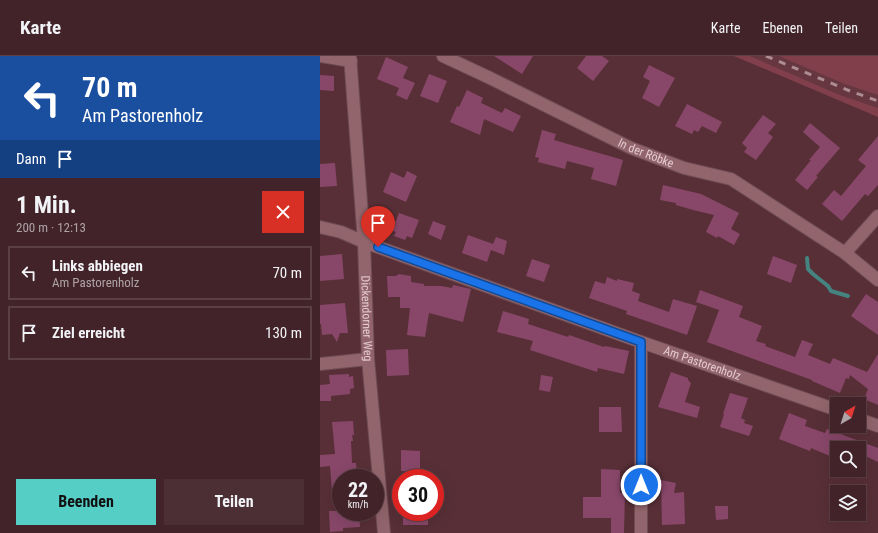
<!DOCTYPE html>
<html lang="de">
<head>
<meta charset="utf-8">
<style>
	:root { --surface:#422329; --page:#4c2f35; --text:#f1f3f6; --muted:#aea4a8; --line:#5a4046; --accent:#55cec5 }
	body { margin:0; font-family:"Roboto Condensed",sans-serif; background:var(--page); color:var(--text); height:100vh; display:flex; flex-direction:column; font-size:15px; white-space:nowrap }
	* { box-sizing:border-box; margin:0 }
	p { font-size:13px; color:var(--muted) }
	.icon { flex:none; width:22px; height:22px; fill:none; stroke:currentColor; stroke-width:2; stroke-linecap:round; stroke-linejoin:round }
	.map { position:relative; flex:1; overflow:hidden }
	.side { display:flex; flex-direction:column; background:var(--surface); width:320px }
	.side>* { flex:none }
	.hud { background:#1a4fa0; color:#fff; overflow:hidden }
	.needle { width:26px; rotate:39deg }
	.controls { position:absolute; left:510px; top:341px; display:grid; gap:8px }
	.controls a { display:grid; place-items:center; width:36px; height:36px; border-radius:0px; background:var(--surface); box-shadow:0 4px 16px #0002,0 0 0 1px var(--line); font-size:20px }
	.speed { position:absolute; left:12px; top:413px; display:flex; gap:8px; font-size:20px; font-weight:700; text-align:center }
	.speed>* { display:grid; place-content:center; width:52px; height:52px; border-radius:50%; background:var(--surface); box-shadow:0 4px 16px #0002,0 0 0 1px var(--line); line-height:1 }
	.speed small { font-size:10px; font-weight:400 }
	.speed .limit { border:6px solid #d22; background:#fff; color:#111 }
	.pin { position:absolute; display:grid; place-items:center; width:34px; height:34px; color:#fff; margin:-41px -17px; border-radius:50% 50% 50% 0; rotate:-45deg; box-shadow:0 0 4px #0007 }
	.pin .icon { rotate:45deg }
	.me { position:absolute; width:44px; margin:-22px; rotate:0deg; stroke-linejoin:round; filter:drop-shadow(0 0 3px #0008) }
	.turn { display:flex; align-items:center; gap:14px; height:84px; padding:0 16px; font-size:18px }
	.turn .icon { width:52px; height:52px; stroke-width:2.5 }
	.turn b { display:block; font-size:28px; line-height:34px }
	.then { display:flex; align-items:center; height:38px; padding:0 16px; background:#0003; gap:8px; font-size:15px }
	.round { display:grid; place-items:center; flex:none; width:42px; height:42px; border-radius:0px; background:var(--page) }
	.head { display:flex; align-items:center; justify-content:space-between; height:68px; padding:0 16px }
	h1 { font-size:24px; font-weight:700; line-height:30px }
	.button { display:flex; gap:8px; margin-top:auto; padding:8px 16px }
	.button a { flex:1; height:46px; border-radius:0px; background:var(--accent); color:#111; font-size:16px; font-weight:700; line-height:46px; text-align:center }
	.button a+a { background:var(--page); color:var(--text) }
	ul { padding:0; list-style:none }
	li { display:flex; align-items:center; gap:12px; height:54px; margin:0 8px 6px; padding:0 8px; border:2px solid var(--line); border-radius:0px }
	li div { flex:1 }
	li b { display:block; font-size:15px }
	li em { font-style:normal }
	header { display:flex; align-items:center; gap:24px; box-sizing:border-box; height:56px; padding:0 20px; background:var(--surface); border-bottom:1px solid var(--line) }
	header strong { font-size:19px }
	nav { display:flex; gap:22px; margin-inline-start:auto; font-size:14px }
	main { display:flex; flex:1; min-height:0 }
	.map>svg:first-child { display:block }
	.built { fill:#673740 }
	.green { fill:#813f4c }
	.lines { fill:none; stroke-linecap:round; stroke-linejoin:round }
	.stream { stroke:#448380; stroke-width:4 }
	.building { fill:#884769 }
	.street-casing { stroke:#6e4c52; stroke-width:14 }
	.street { stroke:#92656c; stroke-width:12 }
	.rail { stroke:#ad8d92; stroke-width:3; stroke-dasharray:7 7; stroke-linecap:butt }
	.route-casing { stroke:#114b97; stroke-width:10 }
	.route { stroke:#1a73e8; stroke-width:7 }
	.labels { text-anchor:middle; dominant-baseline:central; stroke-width:3; stroke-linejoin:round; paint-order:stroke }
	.street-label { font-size:12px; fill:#e4cacd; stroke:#4c252d }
</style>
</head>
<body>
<header>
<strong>Karte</strong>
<nav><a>Karte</a><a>Ebenen</a><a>Teilen</a></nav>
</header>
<main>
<section class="side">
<div class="hud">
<div class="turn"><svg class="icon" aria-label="left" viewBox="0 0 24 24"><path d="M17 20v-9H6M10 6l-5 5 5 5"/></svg><div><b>70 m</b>Am Pastorenholz</div></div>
<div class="then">Dann<svg class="icon" aria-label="arrive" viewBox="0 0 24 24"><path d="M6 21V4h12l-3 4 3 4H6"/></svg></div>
</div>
<div class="head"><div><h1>1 Min.</h1><p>200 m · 12:13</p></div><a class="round" style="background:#d93025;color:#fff"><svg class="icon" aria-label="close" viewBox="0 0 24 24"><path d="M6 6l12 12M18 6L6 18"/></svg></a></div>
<ul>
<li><svg class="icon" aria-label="left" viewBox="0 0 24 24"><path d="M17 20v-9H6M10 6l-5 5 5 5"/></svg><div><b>Links abbiegen</b><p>Am Pastorenholz</p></div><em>70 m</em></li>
<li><svg class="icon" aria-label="arrive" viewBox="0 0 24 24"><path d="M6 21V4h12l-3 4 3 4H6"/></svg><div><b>Ziel erreicht</b></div><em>130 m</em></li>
</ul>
<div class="button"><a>Beenden</a><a>Teilen</a></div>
</section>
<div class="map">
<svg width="558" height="477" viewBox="0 0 558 477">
	<rect width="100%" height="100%" fill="#582f37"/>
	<polygon class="built" points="430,0 558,0 558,52 520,39"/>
	<g class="green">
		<polygon points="414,0 430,0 520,39 558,52 558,61"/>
		<polygon points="459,0 558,0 558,39 525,28"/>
	</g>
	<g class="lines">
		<polyline class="stream" points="487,202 488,213 493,218 508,230 511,235 528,240"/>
	</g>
	<g class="building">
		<polygon points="174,0 213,0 202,18"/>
		<polygon points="266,0 282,0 289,5 273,25 257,12"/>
		<polygon points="66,1 88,11 83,22 95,27 87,44 76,39 79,32 57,23"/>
		<polygon points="329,9 355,22 339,51 322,42 330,25 323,21"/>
		<polygon points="109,18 127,25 118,47 100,40"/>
		<polygon points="0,19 14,20 14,35 0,34"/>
		<polygon points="147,34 163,42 161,47 182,57 185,52 201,60 193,76 164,63 160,79 130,66 137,50 139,51"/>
		<polygon points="367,48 402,66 396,77 382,70 378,76 374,74 372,78 355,70"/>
		<polygon points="443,59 456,68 448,77 453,81 436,104 424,96 427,92 422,87"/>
		<polygon points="490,67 520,92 496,120 498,121 487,134 475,124 491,104 489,104 500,91 483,76"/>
		<polygon points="222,74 236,78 234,84 303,104 296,130 271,123 274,112 247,105 245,113 218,106 219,102 215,101"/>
		<polygon points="558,80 558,129 548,140 545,138 522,165 502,148 514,134 521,140 546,110 538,104"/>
		<polygon points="15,107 17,130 0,131 0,108"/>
		<polygon points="87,115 97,120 86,146 63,136 71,116 84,122"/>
		<polygon points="343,129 381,138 419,157 411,173 420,178 414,189 398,180 397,182 386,176 394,159 373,154 356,149 356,147 340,144"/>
		<polygon points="79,157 99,164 92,182 87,180 85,184 74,180 76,176 62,171 76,165"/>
		<polygon points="113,165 126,170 121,184 108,178"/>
		<polygon points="148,179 173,188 176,181 187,185 184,199 171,194 167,206 142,197"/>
		<polygon points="22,198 24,223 0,225 0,200"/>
		<polygon points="453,200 477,209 471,227 447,218"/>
		<polygon points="212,203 230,209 224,226 206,220"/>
		<polygon points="79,218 91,220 91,226 104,228 104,230 121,230 132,232 133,229 151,233 143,266 109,257 105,281 87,279 90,252 80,252 80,241 68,241 67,220 76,220"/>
		<polygon points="287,221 297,225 297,223 314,227 312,235 320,238 318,245 349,256 353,243 377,250 367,279 306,258 307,255 269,242 275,225 285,228"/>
		<polygon points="380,234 423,250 419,261 442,270 436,285 446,288 445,290 475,301 482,284 493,288 488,299 510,308 513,302 547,316 558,298 558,349 544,343 548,333 530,319 529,323 526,322 520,337 492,325 492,324 387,286 399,254 376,246"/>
		<polygon points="546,238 558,246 558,279 531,260"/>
		<polygon points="25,247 28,277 20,277 17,286 12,278 2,279 1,268 0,268 0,249"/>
		<polygon points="183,255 209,263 208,268 248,281 249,279 284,291 285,290 309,295 304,318 278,312 277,316 210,294 213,285 177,276"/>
		<polygon points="88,293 89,319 67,320 66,294"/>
		<polygon points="351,316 368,322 368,324 371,327 365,346 380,351 377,362 338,351"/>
		<polygon points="29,318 29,321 33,320 34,332 30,333 30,338 11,340 11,345 0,345 0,329 10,328 9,319"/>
		<polygon points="221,319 233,321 230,336 219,334"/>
		<polygon points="410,337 428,342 421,362 425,364 424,367 433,370 429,380 400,371 404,358 403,358"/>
		<polygon points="279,351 301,351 302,376 279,376"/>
		<polygon points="469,357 487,364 485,370 505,377 507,373 558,392 558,406 543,399 546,392 517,392 517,403 491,392 490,395 459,383"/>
		<polygon points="33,365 34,379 32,379 33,385 31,385 32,407 36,407 37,422 21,422 21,448 13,448 10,410 0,411 0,399 15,398 12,366"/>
		<polygon points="81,394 100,395 100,416 81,415"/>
		<polygon points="281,413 300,414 300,437 305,437 304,477 291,477 291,462 263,462 263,441 281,441"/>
		<polygon points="341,424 356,427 354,437 364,436 365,468 342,469"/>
		<polygon points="395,450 408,450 408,463 396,464"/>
		<polygon points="9,455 21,455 21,456 39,456 40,471 23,472 23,475 10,476"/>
		<rect x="83" y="456" width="25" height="13"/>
	</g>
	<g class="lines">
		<g class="street-casing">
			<g id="street">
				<polyline points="0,0 31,5"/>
				<path id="s1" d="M30,0L44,186L48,303L64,477"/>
				<path id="s2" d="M123,0L170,22L311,92L364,112L411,123L525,197L558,224"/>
				<path id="s3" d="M0,171L21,176L44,186L321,286L517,354"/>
				<polyline points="525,197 558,160"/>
				<polyline points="321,286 321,477"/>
				<polyline points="0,308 48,303"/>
				<polyline points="539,363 558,370"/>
			</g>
		</g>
		<use href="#street" class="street"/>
		<polyline class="rail" points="446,0 530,35 558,45"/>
	</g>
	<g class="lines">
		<g class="route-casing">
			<polyline id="route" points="58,191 321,286 321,429"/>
		</g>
		<use href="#route" class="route"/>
	</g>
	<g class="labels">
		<g class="street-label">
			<text stroke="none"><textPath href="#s2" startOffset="225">In der Röbke</textPath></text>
			<text stroke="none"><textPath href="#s1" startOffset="263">Dickendorner Weg</textPath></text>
			<text stroke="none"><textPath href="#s3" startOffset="406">Am Pastorenholz</textPath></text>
		</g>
	</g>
</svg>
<div class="controls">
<a><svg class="needle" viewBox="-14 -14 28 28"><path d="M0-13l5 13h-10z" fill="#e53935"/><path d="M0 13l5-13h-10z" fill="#aea4a8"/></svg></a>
<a><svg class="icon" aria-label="search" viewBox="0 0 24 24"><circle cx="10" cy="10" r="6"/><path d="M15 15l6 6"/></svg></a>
<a><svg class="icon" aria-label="layers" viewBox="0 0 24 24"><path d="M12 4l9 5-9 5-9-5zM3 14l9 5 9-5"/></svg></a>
</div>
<div class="speed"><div>22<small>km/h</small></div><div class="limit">30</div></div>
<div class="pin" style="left:58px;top:191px;background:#d93025"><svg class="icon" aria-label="arrive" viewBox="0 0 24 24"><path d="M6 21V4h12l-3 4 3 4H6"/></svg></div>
<svg class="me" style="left:321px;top:429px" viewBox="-20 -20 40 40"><circle r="17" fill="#1a73e8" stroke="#fff" stroke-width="3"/><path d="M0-11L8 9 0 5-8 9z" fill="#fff"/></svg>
</div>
</main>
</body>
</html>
